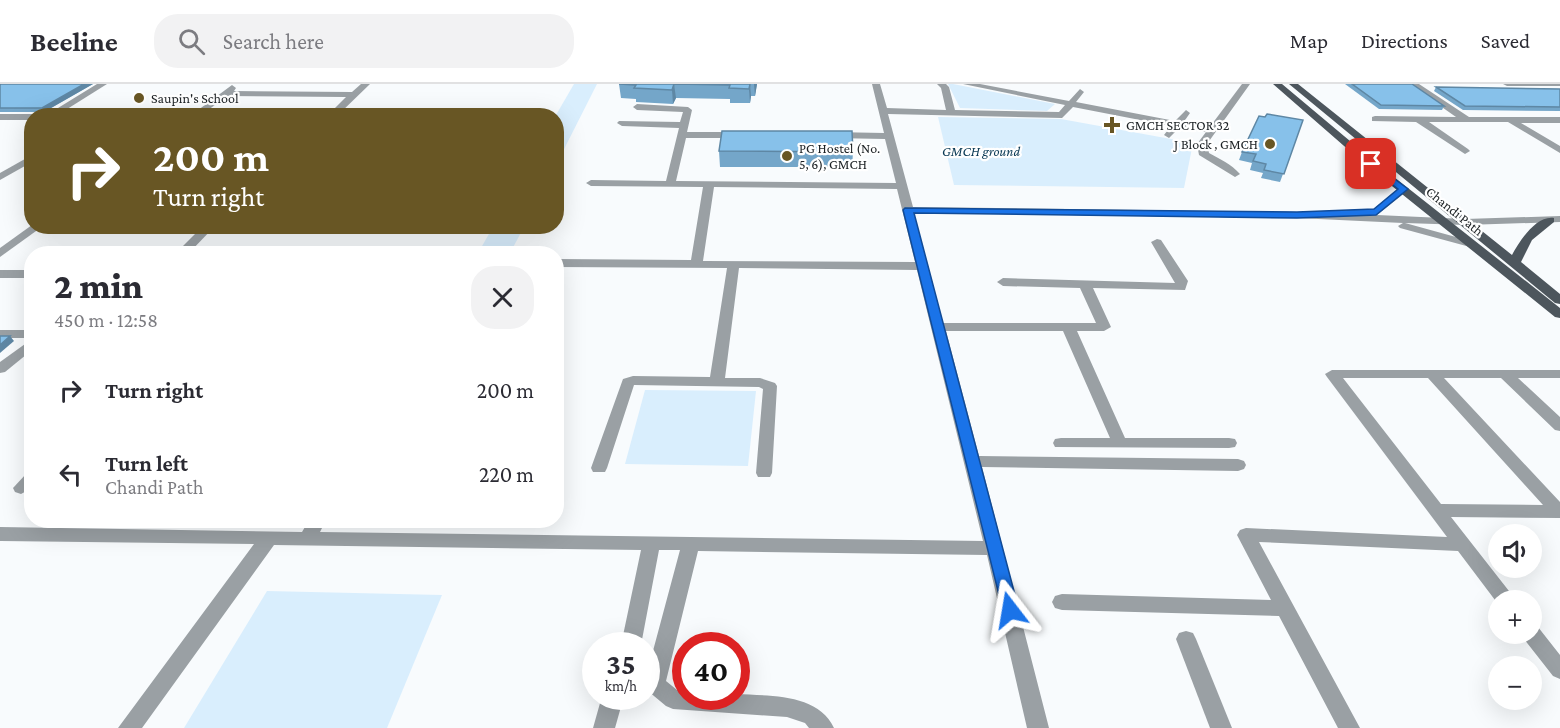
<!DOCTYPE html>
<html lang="en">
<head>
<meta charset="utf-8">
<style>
	:root { --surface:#fff; --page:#f2f2f3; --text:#2b2b33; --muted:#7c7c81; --line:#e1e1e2 }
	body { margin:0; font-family:"Crimson Pro",serif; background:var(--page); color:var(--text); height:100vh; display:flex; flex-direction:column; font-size:22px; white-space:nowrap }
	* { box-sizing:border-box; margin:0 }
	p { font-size:20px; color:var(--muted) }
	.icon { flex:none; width:33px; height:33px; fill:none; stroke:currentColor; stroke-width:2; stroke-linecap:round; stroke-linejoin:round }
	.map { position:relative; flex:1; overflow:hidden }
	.side { position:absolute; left:24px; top:162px; width:540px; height:282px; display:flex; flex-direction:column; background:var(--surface); border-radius:24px; box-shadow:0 6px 24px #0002 }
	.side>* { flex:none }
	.banner { position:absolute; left:24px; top:24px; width:540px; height:126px; border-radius:24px; box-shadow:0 6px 24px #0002; background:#685624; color:#fff; overflow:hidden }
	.buttons { position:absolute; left:1488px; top:440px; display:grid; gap:12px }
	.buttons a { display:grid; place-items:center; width:54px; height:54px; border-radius:50%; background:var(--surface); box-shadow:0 6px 24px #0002; font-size:30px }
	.speed { position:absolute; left:582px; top:548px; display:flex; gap:12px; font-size:30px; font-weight:700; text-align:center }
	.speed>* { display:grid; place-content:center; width:78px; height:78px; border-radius:50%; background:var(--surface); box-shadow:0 6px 24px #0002; line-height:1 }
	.speed small { font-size:15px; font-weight:400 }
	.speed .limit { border:9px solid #d22; background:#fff; color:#111 }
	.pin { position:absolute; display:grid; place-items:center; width:51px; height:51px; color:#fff; margin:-26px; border-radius:12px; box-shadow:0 3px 9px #0006 }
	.me { position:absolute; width:66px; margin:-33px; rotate:346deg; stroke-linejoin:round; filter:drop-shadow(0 0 4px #0008) }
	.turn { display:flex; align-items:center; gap:21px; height:126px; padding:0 30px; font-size:27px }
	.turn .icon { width:78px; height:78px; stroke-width:2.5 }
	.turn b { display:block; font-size:42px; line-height:51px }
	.round { display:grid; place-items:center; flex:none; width:63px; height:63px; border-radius:24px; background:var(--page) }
	.overview { display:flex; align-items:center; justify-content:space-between; height:102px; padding:0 30px }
	h1 { font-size:36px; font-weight:800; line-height:45px }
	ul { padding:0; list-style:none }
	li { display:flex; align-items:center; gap:18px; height:84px; padding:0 30px }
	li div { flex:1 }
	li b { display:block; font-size:22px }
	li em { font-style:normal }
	header { display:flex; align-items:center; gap:36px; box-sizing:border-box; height:84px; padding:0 30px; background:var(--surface); border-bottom:2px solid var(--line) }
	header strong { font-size:28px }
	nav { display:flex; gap:33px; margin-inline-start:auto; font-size:21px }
	.search { width:420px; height:54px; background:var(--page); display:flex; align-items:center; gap:15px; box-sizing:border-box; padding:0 21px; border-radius:24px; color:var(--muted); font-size:22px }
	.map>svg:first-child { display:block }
	.green { fill:#d9eefd }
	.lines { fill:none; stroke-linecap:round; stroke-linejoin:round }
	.minor { fill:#9aa0a4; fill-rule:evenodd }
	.major { fill:#4d565d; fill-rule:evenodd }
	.wall { fill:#74a6c9 }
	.shaded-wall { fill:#5e87a4 }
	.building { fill:#87c1ea; stroke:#5e87a4; stroke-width:1.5 }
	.route { fill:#1a73e8; stroke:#114b97; stroke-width:1.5 }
	.poi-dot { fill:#685624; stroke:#fff; stroke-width:2 }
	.labels { text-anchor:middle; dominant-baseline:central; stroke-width:4.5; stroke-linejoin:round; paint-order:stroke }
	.far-poi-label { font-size:14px; fill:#1c2124; stroke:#fff; text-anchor:start }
	.far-park-label { font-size:14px; font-style:italic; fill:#0c3b56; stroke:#fff }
	.far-street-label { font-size:14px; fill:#1c2124; stroke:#fff }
</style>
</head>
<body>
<header>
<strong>Beeline</strong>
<div class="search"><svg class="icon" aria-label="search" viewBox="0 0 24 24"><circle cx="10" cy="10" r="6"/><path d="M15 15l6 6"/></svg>Search here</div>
<nav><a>Map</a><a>Directions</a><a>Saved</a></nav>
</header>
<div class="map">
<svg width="1560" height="644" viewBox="0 0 1560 644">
	<rect width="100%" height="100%" fill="#f8fbfd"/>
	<g class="green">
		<polygon points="574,0 597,0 557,79 556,31"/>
		<polygon points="948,0 953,0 1055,20 1047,27 960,24"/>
		<polygon points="938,33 1061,35 1193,59 1184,104 954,101"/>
		<polygon points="493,143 524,143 510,169 478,169"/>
		<polygon points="645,306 756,307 748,382 625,380"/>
		<polygon points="267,507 442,511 387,644 184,644"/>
	</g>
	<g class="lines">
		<g class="minor">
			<polygon points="0,0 5,0 0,4"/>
			<polygon points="97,0 107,0 56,32 45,32"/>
			<polygon points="361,0 370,0 337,32 327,32 346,13 227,12 200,32 190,32 232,1 236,4 234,7 352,8"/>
			<path d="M872,0H880L887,24L946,26L941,4L937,0H946L949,3L955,26L1059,28L1065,21L963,0H980L1069,17L1080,5L1084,8L1076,18L1175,37L1186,26L1190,29L1183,39L1209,44L1242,0H1250L1207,60L1209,69C1220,75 1231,80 1240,90L1235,93L1199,71L1197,60L1206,48L1180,43L1169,54L1164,51L1171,42L1073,23L1062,34L888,30L913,123L1297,128L1374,131L1371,128L1372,126L1403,102L1408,105L1407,107L1377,131L1465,135L1560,132V138L1465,141L1405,139L1474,158V162L1470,163L1400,144L1398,142L1403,139L1297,134L914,129L943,239H1096L1080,204L1003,202L997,198L1003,194L1175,199L1151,158L1157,155L1161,156L1188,197L1185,206L1093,204L1111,243L1104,247H1077L1125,354H1229L1235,355L1237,359L1235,363L1229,364L1055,363L1053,359L1055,355L1061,354H1110L1063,247H946L979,372L1238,375L1244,377L1246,381L1244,385L1238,387L982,383L1049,644H1027L987,471L698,467L666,597L677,606H686V612H736V610C769,612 818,609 834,644H809L805,639L787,633L673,625L666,622L648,607L646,593L680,466H659L641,561H621L641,466L274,461L142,644H118L254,460L0,457V443L302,448L309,436H326L320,448L983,457L917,186L739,184L725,294H760L775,299L777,302L772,389L770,393H758L756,389L763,305L759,303L634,301L607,384L605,388H593L591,384L623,295L633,292L710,293L727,184L556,183V175L691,176L703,103L591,102L586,99L591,96L666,97L679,44L622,42L617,39L619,37L680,38L683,28L637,26L633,23L637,20L688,23L692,26L687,48H742L747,51L742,54H686L676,97L896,99L885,55L832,54L827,51L832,48L884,49ZM714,103L897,105L915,178L703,177Z"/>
			<polygon points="1409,0 1419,0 1469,33 1560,33 1560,39 1521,39 1560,62 1560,69 1508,38 1429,38 1468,65 1470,67 1465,70 1416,38 1372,37 1372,33 1375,32 1456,33"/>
			<polygon points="1503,0 1560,0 1560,2 1507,2"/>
			<polygon points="0,30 32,30 35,32 32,32 32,36 0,36"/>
			<polygon points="32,71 32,78 0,96 0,89"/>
			<polygon points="32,141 43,142 0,173 0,164"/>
			<polygon points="203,142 215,142 188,170 175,170"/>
			<rect x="0" y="186" width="32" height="8"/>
			<rect x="0" y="246" width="32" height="8"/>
			<polygon points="32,255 32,266 5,288 0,289 0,278"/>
			<path d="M1332,286H1560V294H1518L1560,333V347L1555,346L1501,294H1444L1560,418V434L1451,433L1516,516H1498V520L1458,467L1259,458L1360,644H1338L1279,532L1062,526L1055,524L1052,518L1055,512L1062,510L1271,516L1237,451L1240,446L1246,444L1447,453L1327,293L1325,290ZM1343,294H1428L1543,421L1441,420Z"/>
			<polygon points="32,388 32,404 21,410 15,408 13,404 26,390"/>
			<polygon points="1532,541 1538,543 1560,571 1560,595 1553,592 1524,555 1521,549 1532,549"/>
			<polygon points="1186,547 1193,549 1196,555 1232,644 1210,644 1176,555 1179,549"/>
			<polygon points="602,612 624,612 615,644 593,644"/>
		</g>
		<g class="major">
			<polygon points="1273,0 1282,0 1375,78 1560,224 1560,234 1555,233 1367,82"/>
			<path d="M1289,0H1298L1512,171C1519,158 1536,131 1554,134V138L1532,156L1521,178L1560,210V220L1555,219Z"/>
		</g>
	</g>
	<g class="wall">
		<polygon points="93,0 44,28 0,28 0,1"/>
		<polygon points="619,0 757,0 755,12 751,12 750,19 730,19 730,15 676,14 673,20 636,18 636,15 621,14"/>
		<polygon points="1345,0 1412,0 1444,22 1442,26 1379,25"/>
		<polygon points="1436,3 1560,5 1560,27 1463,26 1434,7"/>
		<polygon points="1303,36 1280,98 1261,94 1263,89 1250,86 1252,79 1239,76 1242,68"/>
		<polygon points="719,67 853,68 852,83 720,83"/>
	</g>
	<g class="shaded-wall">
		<polygon points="84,0 93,0 44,28 42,24"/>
		<polygon points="674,0 676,14 673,20 672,6"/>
		<polygon points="750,0 751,12 750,19 749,5"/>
		<polygon points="754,0 757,0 755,12"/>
		<polygon points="10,252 14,257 0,269 0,261"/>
	</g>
	<g class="building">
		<polygon points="1,0 84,0 42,24 0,24 0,1"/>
		<polygon points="619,0 750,0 749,5 729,4 730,1 674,0 672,6 634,4 636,1"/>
		<polygon points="1352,0 1412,0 1444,22 1381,21"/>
		<polygon points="1436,3 1560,5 1560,23 1465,22"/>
		<polygon points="1267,30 1303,36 1284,90 1264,86 1266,80 1253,77 1256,70 1242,68 1259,32 1265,33"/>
		<polygon points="722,47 852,47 853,68 719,67"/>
		<polygon points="0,252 10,252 0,261"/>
	</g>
	<polygon class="route" points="1371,77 1408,105 1376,131 1297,134 914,129 1019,526 1016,531 1010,534 1004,531 903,126 905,124 1297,128 1374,125 1398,105 1368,82 1366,80"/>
	<g class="poi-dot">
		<circle cx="139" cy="14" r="6"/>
		<path d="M1109 32h6v6h6v6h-6v6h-6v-6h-6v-6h6z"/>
		<circle cx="1270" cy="60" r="6"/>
		<circle cx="787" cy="72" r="6"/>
	</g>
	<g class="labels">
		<g class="far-poi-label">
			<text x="151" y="14">Saupin's School</text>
			<text x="1126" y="41">GMCH SECTOR 32</text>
			<text x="1258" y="60" text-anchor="end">J Block , GMCH</text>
			<text x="799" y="64">PG Hostel (No.<tspan x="799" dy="16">5, 6), GMCH</tspan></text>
		</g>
		<g class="far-park-label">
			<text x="981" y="67">GMCH ground</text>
		</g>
		<g class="far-street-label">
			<text transform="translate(1455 127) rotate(39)">Chandi Path</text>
		</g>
	</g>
</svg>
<div class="buttons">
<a><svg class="icon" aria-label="sound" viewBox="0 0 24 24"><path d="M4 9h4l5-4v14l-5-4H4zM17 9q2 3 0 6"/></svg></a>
<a>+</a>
<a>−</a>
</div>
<div class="speed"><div>35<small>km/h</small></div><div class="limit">40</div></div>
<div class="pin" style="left:1371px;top:80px;background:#d93025"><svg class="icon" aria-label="arrive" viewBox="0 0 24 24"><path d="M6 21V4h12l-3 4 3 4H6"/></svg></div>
<svg class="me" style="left:1010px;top:526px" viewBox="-20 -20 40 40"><path d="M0-17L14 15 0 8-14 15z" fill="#1a73e8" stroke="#fff" stroke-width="4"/></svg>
<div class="banner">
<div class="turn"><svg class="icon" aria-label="right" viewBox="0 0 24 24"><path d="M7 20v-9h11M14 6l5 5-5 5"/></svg><div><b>200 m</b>Turn right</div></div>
</div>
<section class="side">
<div class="overview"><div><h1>2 min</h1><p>450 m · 12:58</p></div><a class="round"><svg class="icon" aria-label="close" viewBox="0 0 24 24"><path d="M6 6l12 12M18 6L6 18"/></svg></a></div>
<ul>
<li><svg class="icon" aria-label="right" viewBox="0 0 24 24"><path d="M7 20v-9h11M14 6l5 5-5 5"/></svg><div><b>Turn right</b></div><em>200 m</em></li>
<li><svg class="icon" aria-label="left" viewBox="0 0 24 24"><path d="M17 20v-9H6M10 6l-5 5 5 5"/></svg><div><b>Turn left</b><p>Chandi Path</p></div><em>220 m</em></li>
</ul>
</section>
</div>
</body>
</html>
